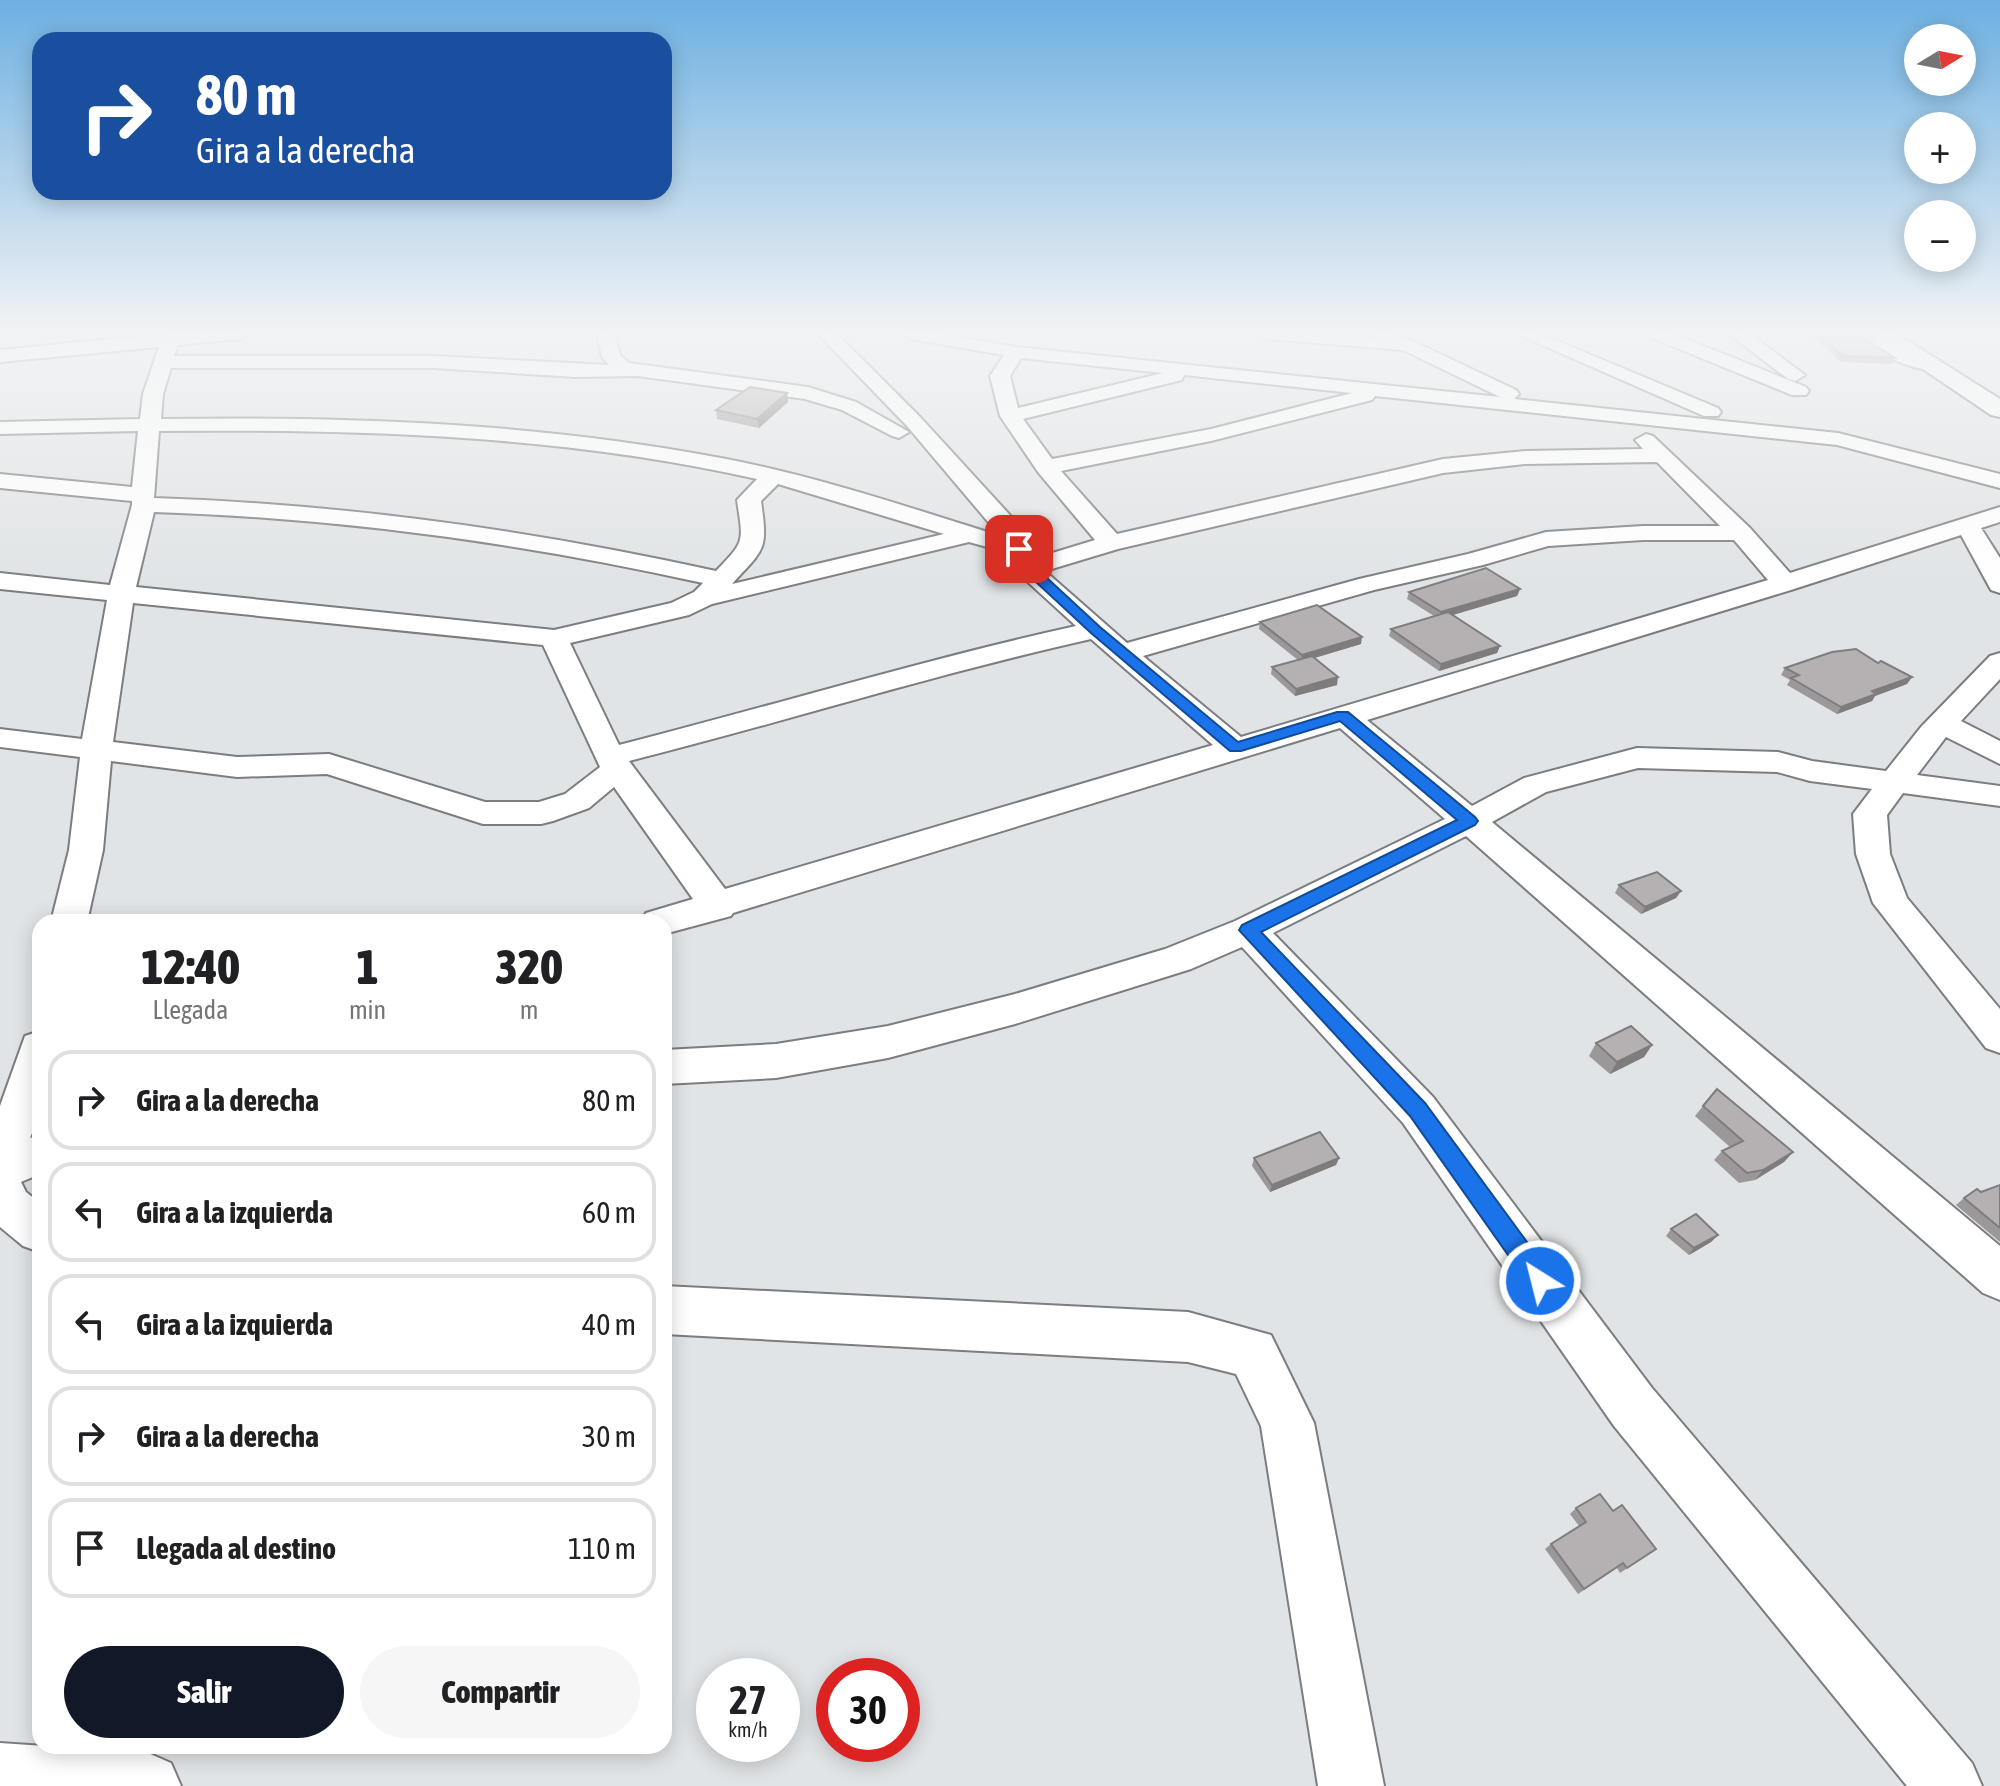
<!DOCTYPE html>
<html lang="es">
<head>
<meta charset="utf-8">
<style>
	:root { --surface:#fff; --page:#f6f6f6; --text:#202124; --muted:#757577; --line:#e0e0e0; --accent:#111827 }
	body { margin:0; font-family:"Asap Condensed",sans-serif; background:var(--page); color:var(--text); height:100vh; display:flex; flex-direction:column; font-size:30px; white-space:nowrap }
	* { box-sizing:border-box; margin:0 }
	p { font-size:26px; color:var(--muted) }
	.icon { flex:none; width:44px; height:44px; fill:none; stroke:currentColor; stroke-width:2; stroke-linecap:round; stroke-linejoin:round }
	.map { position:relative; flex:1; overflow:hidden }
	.drawer { position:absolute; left:32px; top:914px; width:640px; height:840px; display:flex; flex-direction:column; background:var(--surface); border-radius:24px; box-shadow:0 4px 20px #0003 }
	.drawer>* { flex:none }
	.banner { position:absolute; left:32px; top:32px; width:640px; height:168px; border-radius:24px; box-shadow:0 4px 20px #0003; background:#1a4fa0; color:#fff; overflow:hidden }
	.needle { width:52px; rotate:80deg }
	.controls { position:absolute; left:1904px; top:24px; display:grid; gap:16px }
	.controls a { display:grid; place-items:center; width:72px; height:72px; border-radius:50%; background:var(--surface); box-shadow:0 4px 20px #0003; font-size:40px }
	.speed { position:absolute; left:696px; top:1658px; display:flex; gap:16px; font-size:40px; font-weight:700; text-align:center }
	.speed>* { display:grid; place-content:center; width:104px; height:104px; border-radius:50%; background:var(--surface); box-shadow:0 4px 20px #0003; line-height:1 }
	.speed small { font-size:20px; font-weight:400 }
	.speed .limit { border:12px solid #d22; background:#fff; color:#111 }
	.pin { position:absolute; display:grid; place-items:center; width:68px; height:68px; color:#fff; margin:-34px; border-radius:16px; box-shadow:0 4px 12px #0006 }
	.me { position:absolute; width:88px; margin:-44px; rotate:324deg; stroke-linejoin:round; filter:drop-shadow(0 0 6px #0008) }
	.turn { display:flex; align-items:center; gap:28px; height:168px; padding:0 32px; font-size:36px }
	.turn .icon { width:104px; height:104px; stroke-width:2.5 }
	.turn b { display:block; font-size:56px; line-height:68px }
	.eta { display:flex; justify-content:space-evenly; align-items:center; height:136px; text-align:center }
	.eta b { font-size:48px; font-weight:800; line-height:56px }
	.action { display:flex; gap:16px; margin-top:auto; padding:16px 32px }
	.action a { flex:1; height:92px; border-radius:48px; background:var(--accent); color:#fff; font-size:32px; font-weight:800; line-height:92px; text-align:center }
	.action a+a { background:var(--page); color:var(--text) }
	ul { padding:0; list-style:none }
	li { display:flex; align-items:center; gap:24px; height:100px; margin:0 16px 12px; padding:0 16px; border:4px solid var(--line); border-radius:24px }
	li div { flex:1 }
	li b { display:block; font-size:30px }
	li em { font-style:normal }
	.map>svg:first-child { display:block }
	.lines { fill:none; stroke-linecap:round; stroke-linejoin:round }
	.minor-casing { stroke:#7b7d80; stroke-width:4 }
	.primary-casing { stroke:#7b7d80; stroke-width:4 }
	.minor { fill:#fff; fill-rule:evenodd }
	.primary { fill:#fff; fill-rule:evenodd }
	.wall { fill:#9c989a }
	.shaded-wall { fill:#7f7c7d }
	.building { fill:#b5b1b3; stroke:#7f7c7d; stroke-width:2 }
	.route { fill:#1a73e8; stroke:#114b97; stroke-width:2 }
</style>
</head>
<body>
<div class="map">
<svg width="2000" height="1786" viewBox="0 0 2000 1786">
	<rect width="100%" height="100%" fill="#e1e4e6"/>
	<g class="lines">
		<g class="minor-casing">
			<g id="minor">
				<path d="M163,334H249L240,339L178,345L174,356H434L609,365L602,357L597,334H615L620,355L629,363L808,387L856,402L909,432L899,438L892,436L842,410L805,399L638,376L575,377L434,368H171L163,394L161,419C347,416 537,423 721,458C816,476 908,507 1000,536L907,426L818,334H837L921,418L1018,524L1036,558L1095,540L1038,472L1000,416L990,376L1004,355L911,339L902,334H942L1016,347L1500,397L1403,350L1266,339L1257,334L1377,337L1375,334H1398L1516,390L1519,394L1514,399L1838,433L2000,474V488L1837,445L1375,396L1372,400L1211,441L1061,471L1117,534L1443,459L1525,451L1643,449L1635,440L1646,434L1653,436L1750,528L1790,573L2000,507V522L1981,528L2000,558V593L1991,590L1961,535L1794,589L1367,720L1472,806L1524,778L1637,748L1778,752L1812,761L1886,771L1921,727L1990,656L2000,653V679L1961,721L2000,741V764L1946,737L1917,775L2000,786V806L1903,793L1887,815L1890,854L1907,898L2000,1009V1053L1986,1048L1873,903L1856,854L1853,814L1872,789L1810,781L1777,772L1638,768L1546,792L1492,822L2000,1246V1300L1983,1293L1466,836L1273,933L1433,1097L1652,1388L1972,1763L1982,1786H1907L1614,1426L1403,1123L1242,947L1191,969L1015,1024L888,1058L776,1078L664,1084V1050L776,1044L888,1026L1015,994L1165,949L1235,921L1445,819L1340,728L733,913L731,916L664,934V922H641L646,913L693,899L614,787L589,808L553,821L541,824H483L327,774L237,777L111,761L103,850L87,922H51L69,850L80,757L0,747V729L82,739L107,600L0,589V573L110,585L132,505V501L0,488V474L132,487L138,431L0,434V422L140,419L143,394L159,347L0,362V350ZM1021,358L1163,373L1018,408L1010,376ZM1184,375L1352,393L1211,429L1052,459L1023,419L1182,380ZM159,431C358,429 563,435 757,479L737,500C743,542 746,540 716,571C530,530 344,504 154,498ZM1657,462L1720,526H1643L1546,532L1468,554L1359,579L1127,643L1045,571L1118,549L1443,473L1525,464ZM778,484L944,534L732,584C765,548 768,551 761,501ZM154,512C340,518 522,543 703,583L694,592L671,603L554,630L136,587ZM1643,540H1734L1768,580L1241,737L1143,656L1374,590L1483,565L1548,546ZM969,542L998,550L1006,548L1007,551L1002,557L1006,562L1076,626C922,660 772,706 619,745L570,643L689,615L712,604ZM133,603L543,645L600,767L565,794L539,802H485L329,754L237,757L113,742ZM1091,639L1213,745L725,889L629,761C784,722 935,674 1091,639Z"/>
				<polygon points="1517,334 1541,334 1718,408 1721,412 1718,416 1704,416"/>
				<polygon points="1649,334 1674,334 1806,387 1809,391 1806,395 1792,395 1652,338"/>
				<polygon points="1729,334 1750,334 1805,375 1795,381 1788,379"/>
				<path d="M1851,334C1881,334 1907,351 1936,361L1938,365L1936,369C1917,374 1864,348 1851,334Z"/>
				<polygon points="40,1031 40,1114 30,1138 40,1135 40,1174 21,1182 26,1192 40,1203 40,1252 23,1246 0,1227 0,1106 25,1036"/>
				<polygon points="664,1286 1188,1312 1271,1335 1314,1423 1384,1786 1318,1786 1261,1426 1236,1374 1188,1362 664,1334"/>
				<polygon points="0,1743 148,1753 171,1763 181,1786 0,1786"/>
			</g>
		</g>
		<g class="primary-casing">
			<polygon id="primary" points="1871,334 1897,334 2000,399 2000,417 1991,415"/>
		</g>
		<use href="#minor" class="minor"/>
		<use href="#primary" class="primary"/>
	</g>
	<g class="wall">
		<polygon points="1809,334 1857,334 1895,358 1892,364 1841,362"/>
		<polygon points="787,393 788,402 759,428 717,419 716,410"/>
		<polygon points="1520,589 1517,596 1453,615 1500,646 1497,653 1439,671 1389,636 1391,629 1434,616 1407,599 1409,592"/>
		<polygon points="1260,622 1361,644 1314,658 1337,685 1295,696 1271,674 1272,667 1298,660 1259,629"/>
		<polygon points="1785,668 1912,677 1907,684 1875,696 1872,701 1837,714 1787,685 1790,680 1781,675"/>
		<polygon points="1619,885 1681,891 1676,898 1641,914 1615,893"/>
		<polygon points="1596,1043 1652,1045 1644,1057 1610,1074 1589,1056"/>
		<polygon points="1703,1106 1793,1152 1784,1162 1755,1180 1739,1183 1714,1160 1722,1151 1730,1147 1695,1116"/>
		<polygon points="1254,1158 1339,1158 1336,1165 1270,1192 1252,1166"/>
		<polygon points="2000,1185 2000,1242 1956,1205 1964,1198"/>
		<polygon points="1671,1229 1718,1235 1711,1242 1689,1255 1666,1236"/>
		<polygon points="1576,1508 1613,1511 1656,1549 1620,1573 1617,1568 1578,1594 1545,1549 1551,1544 1579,1526 1570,1514"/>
	</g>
	<g class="shaded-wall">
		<polygon points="787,393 788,402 759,428 757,419"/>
		<polygon points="1520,589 1517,596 1439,619 1441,612"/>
		<polygon points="1362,637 1361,644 1301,662 1302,655"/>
		<polygon points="1500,646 1497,653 1439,671 1441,664"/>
		<polygon points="1338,677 1337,685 1295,696 1296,689"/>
		<polygon points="1912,677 1907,684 1875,696 1872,701 1837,714 1841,707 1872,691"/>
		<polygon points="1681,891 1676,898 1641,914 1645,907"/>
		<polygon points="1652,1045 1644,1057 1610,1074 1617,1062"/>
		<polygon points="1793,1152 1784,1162 1755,1180 1763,1170"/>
		<polygon points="1339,1158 1336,1165 1270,1192 1272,1185"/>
		<polygon points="1718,1235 1711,1242 1689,1255 1694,1248"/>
	</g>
	<g class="building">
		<polygon points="1818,334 1857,334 1895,358 1843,356"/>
		<polygon points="750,387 787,393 757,419 716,410"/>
		<polygon points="1486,568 1520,589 1441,612 1409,592"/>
		<polygon points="1317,605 1362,637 1302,655 1260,622"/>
		<polygon points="1448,612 1500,646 1441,664 1391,629"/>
		<polygon points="1856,649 1878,663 1881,661 1912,677 1872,691 1876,694 1841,707 1791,678 1799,675 1785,668 1832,652"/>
		<polygon points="1312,656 1338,677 1296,689 1272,667"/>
		<polygon points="1657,872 1681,891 1645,907 1619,885"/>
		<polygon points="1631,1026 1652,1045 1617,1062 1596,1043"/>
		<polygon points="1717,1089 1793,1152 1763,1170 1747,1173 1722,1151 1743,1141 1703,1106"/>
		<polygon points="1320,1132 1339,1158 1272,1185 1254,1158"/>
		<polygon points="2000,1185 2000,1228 1964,1198 1977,1189 1981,1192"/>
		<polygon points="1696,1214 1718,1235 1694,1248 1671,1229"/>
		<polygon points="1600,1494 1613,1511 1622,1505 1656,1549 1627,1568 1623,1563 1584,1589 1551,1544 1586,1522 1576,1508"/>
	</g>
	<linearGradient id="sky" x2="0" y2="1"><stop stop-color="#6db0e1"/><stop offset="0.57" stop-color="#f2f3f4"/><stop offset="1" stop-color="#f2f3f4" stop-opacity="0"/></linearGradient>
	<rect width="2000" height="584" fill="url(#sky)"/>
	<polygon class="route" points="1019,545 1023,546 1034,566 1100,627 1238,742 1337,712 1348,712 1475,817 1478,821 1475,825 1261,932 1425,1103 1549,1272 1553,1281 1549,1289 1540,1292 1532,1289 1410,1116 1239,930 1242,925 1457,820 1340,721 1241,751 1230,751 1091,633 1024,571 1012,549"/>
</svg>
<div class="controls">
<a><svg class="needle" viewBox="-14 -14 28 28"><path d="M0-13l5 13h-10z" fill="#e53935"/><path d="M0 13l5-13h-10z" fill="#757577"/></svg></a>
<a>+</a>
<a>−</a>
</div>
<div class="speed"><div>27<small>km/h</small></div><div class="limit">30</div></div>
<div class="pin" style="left:1019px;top:549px;background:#d93025"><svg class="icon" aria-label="arrive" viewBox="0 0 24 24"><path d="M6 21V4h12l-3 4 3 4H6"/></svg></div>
<svg class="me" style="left:1540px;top:1281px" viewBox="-20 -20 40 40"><circle r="17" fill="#1a73e8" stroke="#fff" stroke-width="3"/><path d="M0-11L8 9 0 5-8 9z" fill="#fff"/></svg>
<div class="banner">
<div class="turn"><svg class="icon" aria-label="right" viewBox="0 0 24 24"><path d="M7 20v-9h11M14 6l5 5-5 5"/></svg><div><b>80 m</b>Gira a la derecha</div></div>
</div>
<section class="drawer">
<div class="eta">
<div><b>12:40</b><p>Llegada</p></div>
<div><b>1</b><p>min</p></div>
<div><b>320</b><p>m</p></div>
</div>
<ul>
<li><svg class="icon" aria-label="right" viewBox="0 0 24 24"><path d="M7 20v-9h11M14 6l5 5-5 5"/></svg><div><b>Gira a la derecha</b></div><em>80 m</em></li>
<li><svg class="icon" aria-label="left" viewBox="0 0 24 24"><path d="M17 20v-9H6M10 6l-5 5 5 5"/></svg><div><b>Gira a la izquierda</b></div><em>60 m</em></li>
<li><svg class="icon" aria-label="left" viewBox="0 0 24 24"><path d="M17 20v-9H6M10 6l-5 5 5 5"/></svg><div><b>Gira a la izquierda</b></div><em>40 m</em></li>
<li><svg class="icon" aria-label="right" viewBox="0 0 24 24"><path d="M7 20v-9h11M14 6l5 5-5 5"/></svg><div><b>Gira a la derecha</b></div><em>30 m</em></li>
<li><svg class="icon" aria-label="arrive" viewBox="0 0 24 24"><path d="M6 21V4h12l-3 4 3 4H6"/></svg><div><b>Llegada al destino</b></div><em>110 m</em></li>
</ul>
<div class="action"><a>Salir</a><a>Compartir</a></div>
</section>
</div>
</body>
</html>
